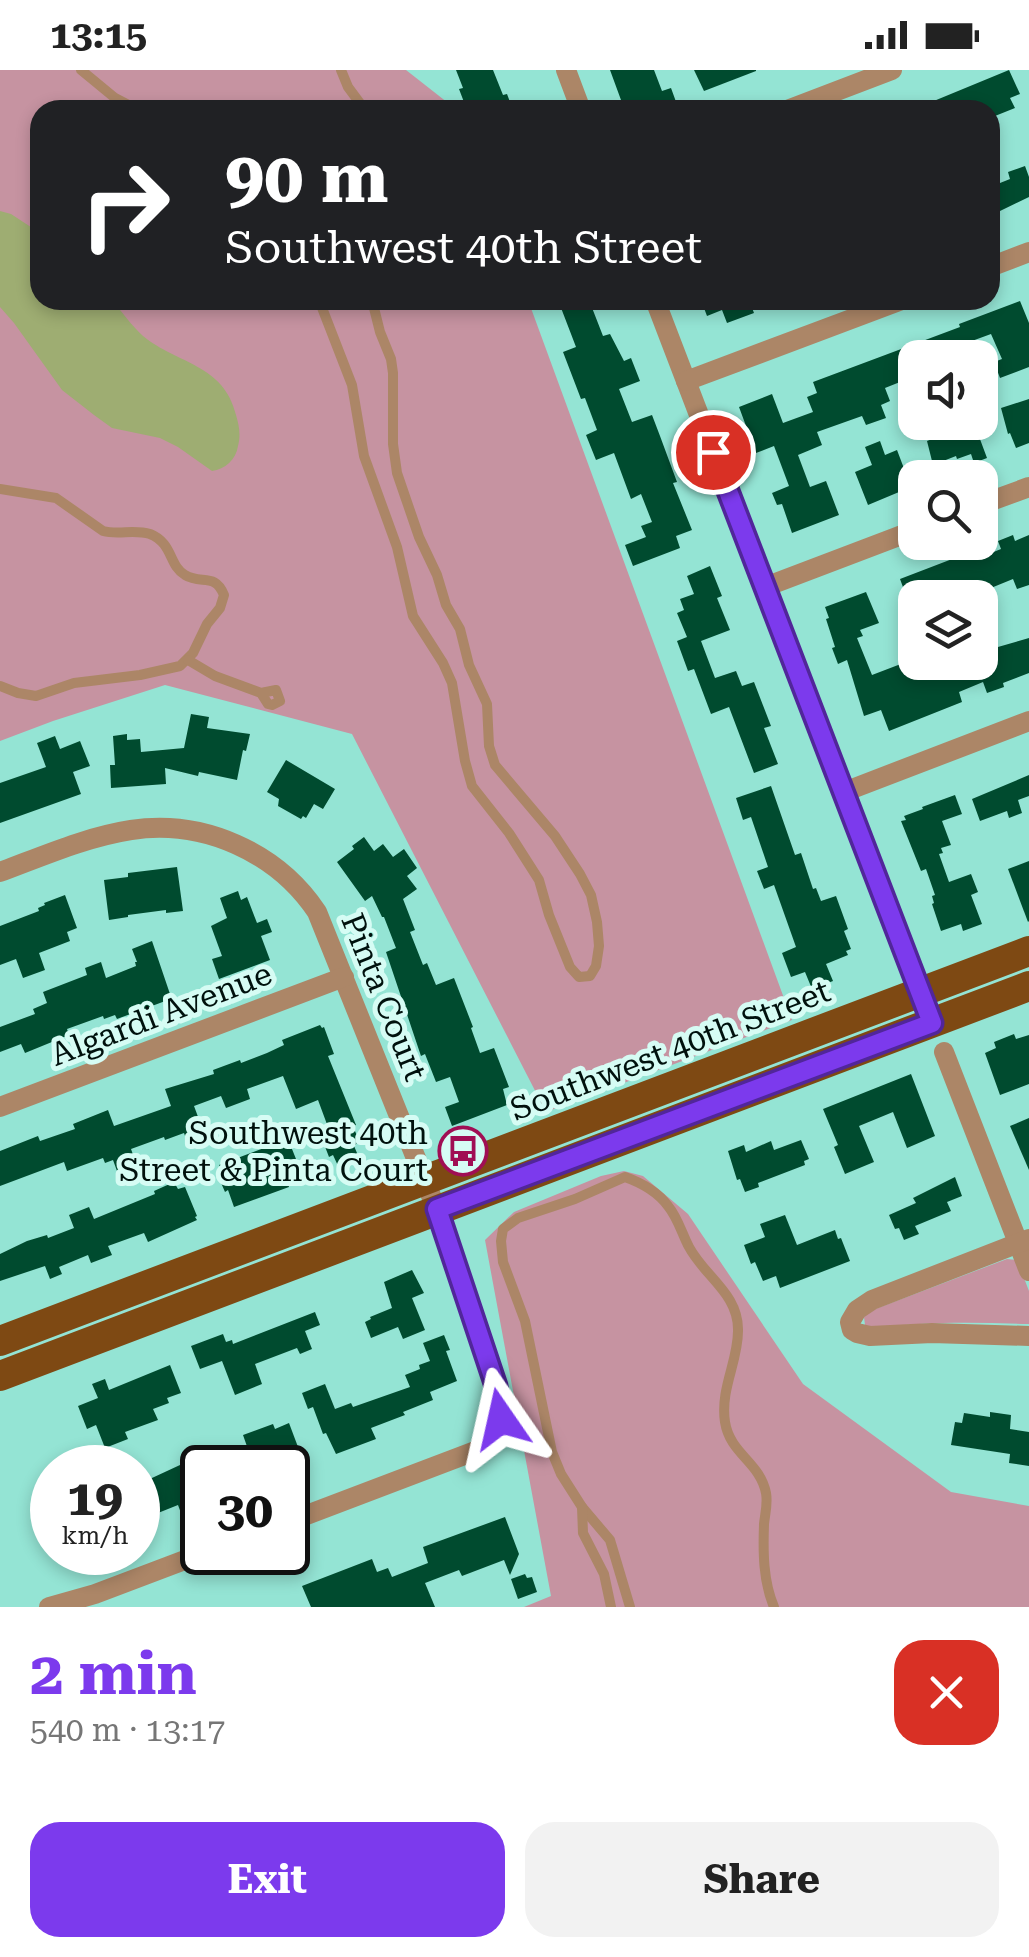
<!DOCTYPE html>
<html lang="en">
<head>
<meta charset="utf-8">
<style>
	:root { --surface:#fff; --page:#f2f2f2; --text:#222; --muted:#767676; --accent:#7c3aed }
	body { margin:0; font-family:"Roboto Serif",serif; background:var(--page); color:var(--text); height:100vh; display:flex; flex-direction:column; font-size:38px; white-space:nowrap }
	* { box-sizing:border-box; margin:0 }
	p { font-size:32px; color:var(--muted) }
	.icon { flex:none; width:55px; height:55px; fill:none; stroke:currentColor; stroke-width:2; stroke-linecap:round; stroke-linejoin:round }
	.map { position:relative; height:1537px; overflow:hidden }
	.panel { display:flex; flex-direction:column; background:var(--surface); flex:1 }
	.panel>* { flex:none }
	.top-card { position:absolute; left:30px; top:30px; width:970px; height:210px; border-radius:30px; box-shadow:0 5px 15px #0003; background:#202124; color:#fff; overflow:hidden }
	.tools { position:absolute; left:898px; top:270px; display:grid; gap:20px }
	.tools a { display:grid; place-items:center; width:100px; height:100px; border-radius:20px; background:var(--surface); box-shadow:0 5px 15px #0003; font-size:50px }
	.speed { position:absolute; left:30px; top:1375px; display:flex; gap:20px; font-size:50px; font-weight:700; text-align:center }
	.speed>* { display:grid; place-content:center; width:130px; height:130px; border-radius:50%; background:var(--surface); box-shadow:0 5px 15px #0003; line-height:1 }
	.speed small { font-size:25px; font-weight:400 }
	.speed .limit { border:5px solid #111; border-radius:15px; background:#fff; color:#111 }
	.pin { position:absolute; display:grid; place-items:center; width:85px; height:85px; color:#fff; margin:-42px; border:5px solid #fff; border-radius:50%; box-shadow:0 2px 10px #0007 }
	.me { position:absolute; width:110px; margin:-55px; rotate:349deg; stroke-linejoin:round; filter:drop-shadow(0 0 8px #0008) }
	.turn { display:flex; align-items:center; gap:35px; height:210px; padding:0 30px; font-size:45px }
	.turn .icon { width:130px; height:130px; stroke-width:2.5 }
	.turn b { display:block; font-size:70px; line-height:85px }
	.round { display:grid; place-items:center; flex:none; width:105px; height:105px; border-radius:30px; background:var(--page) }
	.summary { display:flex; align-items:center; justify-content:space-between; height:170px; padding:0 30px }
	h1 { font-size:60px; font-weight:700; line-height:75px; color:var(--accent) }
	.button { display:flex; gap:20px; margin-top:auto; padding:20px 30px }
	.button a { flex:1; height:115px; border-radius:30px; background:var(--accent); color:#fff; font-size:40px; font-weight:700; line-height:115px; text-align:center }
	.button a+a { background:var(--page); color:var(--text) }
	.status { display:flex; justify-content:space-between; align-items:center; height:70px; padding:0 50px; background:var(--surface); direction:ltr }
	.status svg { height:28px; fill:currentColor }
	.map>svg:first-child { display:block }
	.green { fill:#c693a1 }
	.water { fill:#9ead72 }
	.building { fill:#004b2f }
	.lines { fill:none; stroke-linecap:round; stroke-linejoin:round }
	.lane { stroke:#ac8667; stroke-width:10 }
	.street { stroke:#ac8667; stroke-width:20 }
	.primary { stroke:#7e4913; stroke-width:30 }
	.route-casing { stroke:#51269a; stroke-width:25 }
	.route { stroke:#7c3aed; stroke-width:18 }
	.labels { text-anchor:middle; dominant-baseline:central; stroke-width:10; stroke-linejoin:round; paint-order:stroke }
	.street-label { font-size:32px; fill:#00110d; stroke:#d6fcf4 }
	.poi-label { font-size:32px; fill:#00110d; stroke:#d6fcf4; text-anchor:end }
</style>
</head>
<body>
<div class="status"><b>13:15</b><svg viewBox="0 0 49 12"><path d="M0 12V9h3v3zM5 12V6h3v6zM10 12V3h3v9zM15 12V0h3v12zM26 1h20v11H26zM47 4h2v5h-2z"/></svg></div>
<div class="map">
<svg width="1029" height="1537" viewBox="0 0 1029 1537">
	<rect width="100%" height="100%" fill="#94e4d4"/>
	<g class="green">
		<polygon points="0,0 406,0 457,40 40,40 40,230 528,230 792,950 546,1042 352,664 165,615 53,651 0,671"/>
		<polygon points="624,1101 643,1106 688,1144 803,1314 951,1422 1029,1436 1029,1537 524,1537 551,1526 485,1170 514,1142 601,1106"/>
		<path d="M1007,1189L1017,1190L1029,1221V1254C992,1253 956,1252 919,1254C902,1254 881,1261 865,1255L864,1247L870,1241Z"/>
	</g>
	<path class="water" d="M0,141L11,144L40,163V230H112C122,242 132,256 143,266C177,294 224,294 236,345C239,355 241,365 238,376C236,390 225,399 212,401L178,377L160,368L112,358L94,345L62,320L14,253L0,237Z"/>
	<g class="building">
		<polygon points="456,0 493,0 503,25 507,24 513,40 467,40 459,19 463,18"/>
		<polygon points="610,0 654,0 662,21 671,18 679,40 598,40 621,30"/>
		<polygon points="694,0 756,0 756,1 704,21"/>
		<polygon points="1009,0 1020,24 1010,28 1015,38 990,48 990,40 912,40"/>
		<polygon points="1025,96 1029,107 1029,127 1000,141 990,117 1010,109 1008,102"/>
		<polygon points="558,230 589,230 603,266 610,264 624,291 631,288 640,311 619,319 632,352 652,345 660,366 677,412 673,413 692,460 676,466 680,478 633,496 625,475 646,467 641,456 652,452 641,424 631,429 614,383 596,390 586,365 597,360 585,328 581,329 563,282 576,277"/>
		<polygon points="701,230 749,230 754,243 727,253 722,240 707,246"/>
		<polygon points="1020,231 1029,253 1029,297 1000,308 994,292 1002,289 991,264 950,279 953,288 915,288 915,306 885,318 890,331 881,335 886,348 866,355 862,346 817,362 822,375 798,385 810,417 826,411 839,445 792,463 782,434 777,435 772,423 789,416 774,376 756,383 739,337 772,324 783,353 813,342 807,327 817,323 813,312 960,257 959,254"/>
		<polygon points="1029,329 1029,373 1016,378 1010,363 1008,364 1001,338"/>
		<polygon points="974,353 987,388 974,393 971,384 957,389 956,386 933,395 927,371 945,364 944,362"/>
		<polygon points="880,371 885,385 897,380 911,417 868,435 855,402 872,395 865,377"/>
		<polygon points="1013,465 1015,471 1029,465 1029,515 1017,519 1013,509 986,520 989,528 907,528 900,509 973,481 976,489 1001,479 998,471"/>
		<polygon points="710,496 722,526 717,528 730,560 701,571 715,608 736,601 742,616 754,612 771,656 764,658 778,694 754,703 729,637 711,644 694,599 688,601 677,571 687,567 677,543 684,540 680,529 694,524 687,506"/>
		<polygon points="866,522 879,553 860,560 863,566 857,568 872,605 906,592 948,592 953,607 985,595 983,589 994,585 991,579 1029,568 1029,603 1003,613 1004,617 987,623 983,612 959,622 962,632 889,661 881,640 864,646 847,590 838,594 832,578 835,577 826,549 829,548 825,537"/>
		<polygon points="191,644 209,647 207,658 250,664 246,681 243,680 237,710 199,702 198,706 165,698 166,714 111,718 110,695 115,695 113,666 127,664 127,670 140,669 141,682 184,678"/>
		<polygon points="55,666 60,679 80,671 90,696 73,702 81,724 0,753 0,713 46,697 37,673"/>
		<polygon points="286,690 335,719 323,739 314,734 306,748 303,746 301,749 278,736 279,729 267,722"/>
		<polygon points="1029,705 1029,726 1018,730 1022,743 1009,748 1007,741 980,751 972,729"/>
		<polygon points="771,716 795,785 801,783 813,819 816,818 821,831 836,826 848,859 844,861 851,879 846,881 848,885 826,894 833,911 812,919 805,902 791,907 782,883 796,877 774,815 764,819 757,801 768,797 751,747 743,750 736,728"/>
		<polygon points="955,725 962,744 942,751 951,775 941,778 943,783 939,784 949,812 971,804 978,822 971,825 982,854 963,861 961,854 941,861 932,834 934,833 932,826 935,825 926,799 921,801 901,751 906,750 904,746 923,739 922,737"/>
		<polygon points="364,767 374,781 383,774 393,787 404,779 417,798 407,806 417,819 403,829 415,860 410,862 423,895 427,893 436,915 454,908 473,957 471,958 480,983 494,978 509,1017 503,1019 507,1035 452,1056 445,1037 459,1032 450,1007 436,1012 425,984 421,986 386,882 396,878 384,847 382,847 372,826 365,831 337,792 354,779 352,776"/>
		<polygon points="1029,791 1029,851 1028,852 1008,799"/>
		<polygon points="177,797 183,841 166,843 166,840 128,845 128,847 109,850 104,810 128,807 128,803"/>
		<polygon points="238,821 241,830 247,827 257,853 267,849 272,862 261,866 270,890 219,909 212,889 222,886 211,856 227,848 220,828"/>
		<polygon points="65,825 77,858 67,862 70,871 39,883 45,900 23,908 16,889 0,895 0,856 39,841 38,838 45,835 44,833"/>
		<polygon points="152,871 170,924 166,926 168,930 117,949 115,945 104,949 103,946 67,959 69,965 25,983 21,974 0,982 0,957 35,944 33,939 47,933 43,922 87,905 85,898 101,892 106,908 136,896 135,892 137,892 132,879"/>
		<polygon points="320,955 322,958 324,957 334,984 328,986 356,1055 353,1056 359,1071 354,1076 360,1090 339,1098 333,1085 329,1087 319,1061 328,1057 318,1030 296,1039 283,1006 247,1019 250,1029 226,1038 221,1026 194,1036 207,1071 189,1077 184,1063 165,1070 164,1067 131,1079 136,1093 117,1101 113,1090 105,1093 103,1088 67,1101 64,1092 0,1116 0,1081 38,1066 40,1071 75,1059 73,1054 108,1040 114,1056 171,1036 165,1019 214,1004 213,1000 240,990 241,993 267,983 284,975 282,970"/>
		<polygon points="1014,964 1016,969 1029,965 1029,1014 1000,1025 985,983 996,978 994,972"/>
		<polygon points="911,1004 935,1066 907,1078 893,1042 859,1056 874,1092 845,1104 834,1077 838,1075 823,1039"/>
		<polygon points="1029,1048 1029,1100 1010,1056"/>
		<polygon points="288,1069 296,1089 283,1094 289,1117 234,1137 228,1120 225,1122 219,1108 224,1107 219,1095"/>
		<polygon points="801,1070 809,1089 804,1091 805,1095 758,1113 759,1117 745,1122 740,1109 737,1110 728,1081 744,1075 746,1082 771,1071 774,1080"/>
		<polygon points="955,1107 962,1126 947,1132 951,1141 915,1156 919,1164 904,1170 899,1158 895,1159 889,1145 916,1133 913,1128"/>
		<polygon points="174,1112 178,1119 185,1117 197,1146 195,1147 197,1150 148,1172 144,1163 108,1176 112,1185 91,1193 88,1185 59,1197 62,1204 50,1209 45,1196 0,1211 0,1184 27,1171 47,1165 48,1168 74,1158 69,1145 89,1137 94,1149 155,1124 154,1121"/>
		<polygon points="785,1145 797,1175 835,1160 838,1169 841,1168 850,1191 780,1218 776,1206 763,1211 755,1192 751,1194 744,1175 765,1167 760,1154"/>
		<polygon points="412,1200 424,1223 412,1228 425,1260 403,1269 398,1257 371,1268 365,1252 371,1249 370,1247 392,1238 384,1212"/>
		<polygon points="315,1242 320,1255 305,1261 312,1279 300,1284 297,1278 255,1294 262,1314 235,1325 222,1291 200,1299 191,1276 223,1264 226,1272 232,1270 233,1274"/>
		<polygon points="444,1265 450,1280 446,1281 457,1311 430,1322 433,1330 403,1342 405,1345 371,1358 376,1369 336,1384 326,1363 323,1364 313,1337 308,1339 302,1323 325,1314 335,1339 351,1333 353,1337 410,1317 405,1305 420,1299 419,1295 430,1291 423,1273"/>
		<polygon points="170,1295 181,1323 167,1328 169,1333 153,1339 158,1350 125,1362 128,1369 105,1378 96,1355 87,1359 78,1336 98,1328 92,1314 105,1309 109,1320"/>
		<polygon points="990,1342 1011,1345 1010,1359 1029,1362 1029,1396 1009,1393 1010,1384 951,1375 955,1352 962,1353 964,1343 990,1347"/>
		<polygon points="289,1353 298,1377 287,1381 293,1398 222,1398 222,1395 250,1385 243,1365 273,1354 275,1359"/>
		<polygon points="180,1395 197,1437 181,1443 178,1435 138,1451 138,1425 142,1423 139,1414"/>
		<polygon points="505,1447 519,1484 510,1505 504,1490 462,1506 459,1500 425,1513 435,1537 311,1537 302,1516 372,1489 377,1502 388,1498 392,1507 428,1493 423,1477"/>
		<polygon points="525,1504 527,1508 532,1507 537,1522 518,1529 511,1509"/>
	</g>
	<g class="lines">
		<g class="lane">
			<polyline points="81,0 115,28 138,40"/>
			<polyline points="341,0 348,17 365,40"/>
			<polyline points="319,230 352,315 364,386 397,477 413,546 443,593 452,613 465,691 472,716 509,763 539,810 549,845 570,897 579,907 590,906 596,896 599,876 597,852 591,825 580,804 555,766 495,695 489,676 487,634 469,595 460,559 446,535 437,505 419,467 397,403 393,374 393,303 391,289 380,262 372,230"/>
			<path d="M0,419L56,428L103,461C119,465 134,459 150,464C173,473 169,496 185,505C201,515 215,502 224,525L220,538L207,554L193,583L180,596L140,605L74,613L36,626L18,623L0,616"/>
			<polyline points="188,590 215,606 261,623 268,634 272,635 280,631 276,620 261,623"/>
			<polyline points="582,1437 610,1470 630,1537"/>
			<path d="M611,1537L604,1504L583,1463L582,1437L561,1404L552,1382L525,1251L503,1192L501,1171L503,1159L518,1148L575,1129L625,1107C642,1113 657,1121 668,1136C678,1148 682,1164 689,1177C705,1207 739,1224 738,1261C738,1292 720,1319 725,1352C730,1384 760,1392 766,1423C768,1434 765,1444 764,1454C763,1482 763,1511 774,1537"/>
		</g>
		<g class="street">
			<polyline points="566,0 581,40"/>
			<polyline points="787,40 892,0"/>
			<polyline points="990,197 1029,182"/>
			<polyline points="655,230 924,933"/>
			<polyline points="686,311 902,230"/>
			<polyline points="980,435 1029,417"/>
			<polyline points="765,517 915,460"/>
			<polyline points="844,722 1029,651"/>
			<path d="M0,802C43,786 86,767 131,760C203,749 277,782 317,842L444,1158L496,1316C503,1339 505,1363 483,1378L288,1452"/>
			<polyline points="944,982 1029,1201"/>
			<polyline points="0,1037 344,907"/>
			<polyline points="1029,1169 872,1230 857,1240 850,1252 852,1260 857,1263 870,1266 932,1263 1029,1266"/>
			<polyline points="49,1537 95,1524 206,1482"/>
		</g>
		<g class="primary">
			<polyline points="0,1271 1029,881"/>
			<polyline points="0,1306 1029,916"/>
		</g>
	</g>
	<g class="lines">
		<g class="route-casing">
			<polyline id="route" points="501,1349 496,1316 437,1139 932,953 713,382"/>
		</g>
		<use href="#route" class="route"/>
	</g>
	<defs>
		<g id="bus-ring" transform="scale(2.5)"><circle r="9.5" fill="#d6fcf4" stroke="#a00e54" stroke-width="1.5"/><path d="M-5-6H5V4H4V6H2V4H-2V6H-4V4H-5ZM-3.5-4V0h7V-4ZM-3.5 1.2v1.5H-2V1.2ZM2 1.2v1.5H3.5V1.2Z" fill="#a00e54"/></g>
	</defs>
	<g fill-rule="evenodd">
		<use href="#bus-ring" x="463" y="1081"/>
	</g>
	<g class="labels">
		<g class="street-label">
			<text transform="translate(384 927) rotate(68)">Pinta Court</text>
			<text transform="translate(161 944) rotate(-21)">Algardi Avenue</text>
			<text transform="translate(670 980) rotate(-21)">Southwest 40th Street</text>
		</g>
		<g class="poi-label">
			<text x="428" y="1063">Southwest 40th<tspan x="428" dy="37">Street &amp; Pinta Court</tspan></text>
		</g>
	</g>
</svg>
<div class="tools">
<a><svg class="icon" aria-label="sound" viewBox="0 0 24 24"><path d="M4 9h4l5-4v14l-5-4H4zM17 9q2 3 0 6"/></svg></a>
<a><svg class="icon" aria-label="search" viewBox="0 0 24 24"><circle cx="10" cy="10" r="6"/><path d="M15 15l6 6"/></svg></a>
<a><svg class="icon" aria-label="layers" viewBox="0 0 24 24"><path d="M12 4l9 5-9 5-9-5zM3 14l9 5 9-5"/></svg></a>
</div>
<div class="speed"><div>19<small>km/h</small></div><div class="limit">30</div></div>
<div class="pin" style="left:713px;top:382px;background:#d93025"><svg class="icon" aria-label="arrive" viewBox="0 0 24 24"><path d="M6 21V4h12l-3 4 3 4H6"/></svg></div>
<svg class="me" style="left:501px;top:1349px" viewBox="-20 -20 40 40"><path d="M0-17L14 15 0 8-14 15z" fill="#7c3aed" stroke="#fff" stroke-width="4"/></svg>
<div class="top-card">
<div class="turn"><svg class="icon" aria-label="right" viewBox="0 0 24 24"><path d="M7 20v-9h11M14 6l5 5-5 5"/></svg><div><b>90 m</b>Southwest 40th Street</div></div>
</div>
</div>
<section class="panel">
<div class="summary"><div><h1>2 min</h1><p>540 m · 13:17</p></div><a class="round" style="background:#d93025;color:#fff"><svg class="icon" aria-label="close" viewBox="0 0 24 24"><path d="M6 6l12 12M18 6L6 18"/></svg></a></div>
<div class="button"><a>Exit</a><a>Share</a></div>
</section>
</body>
</html>
